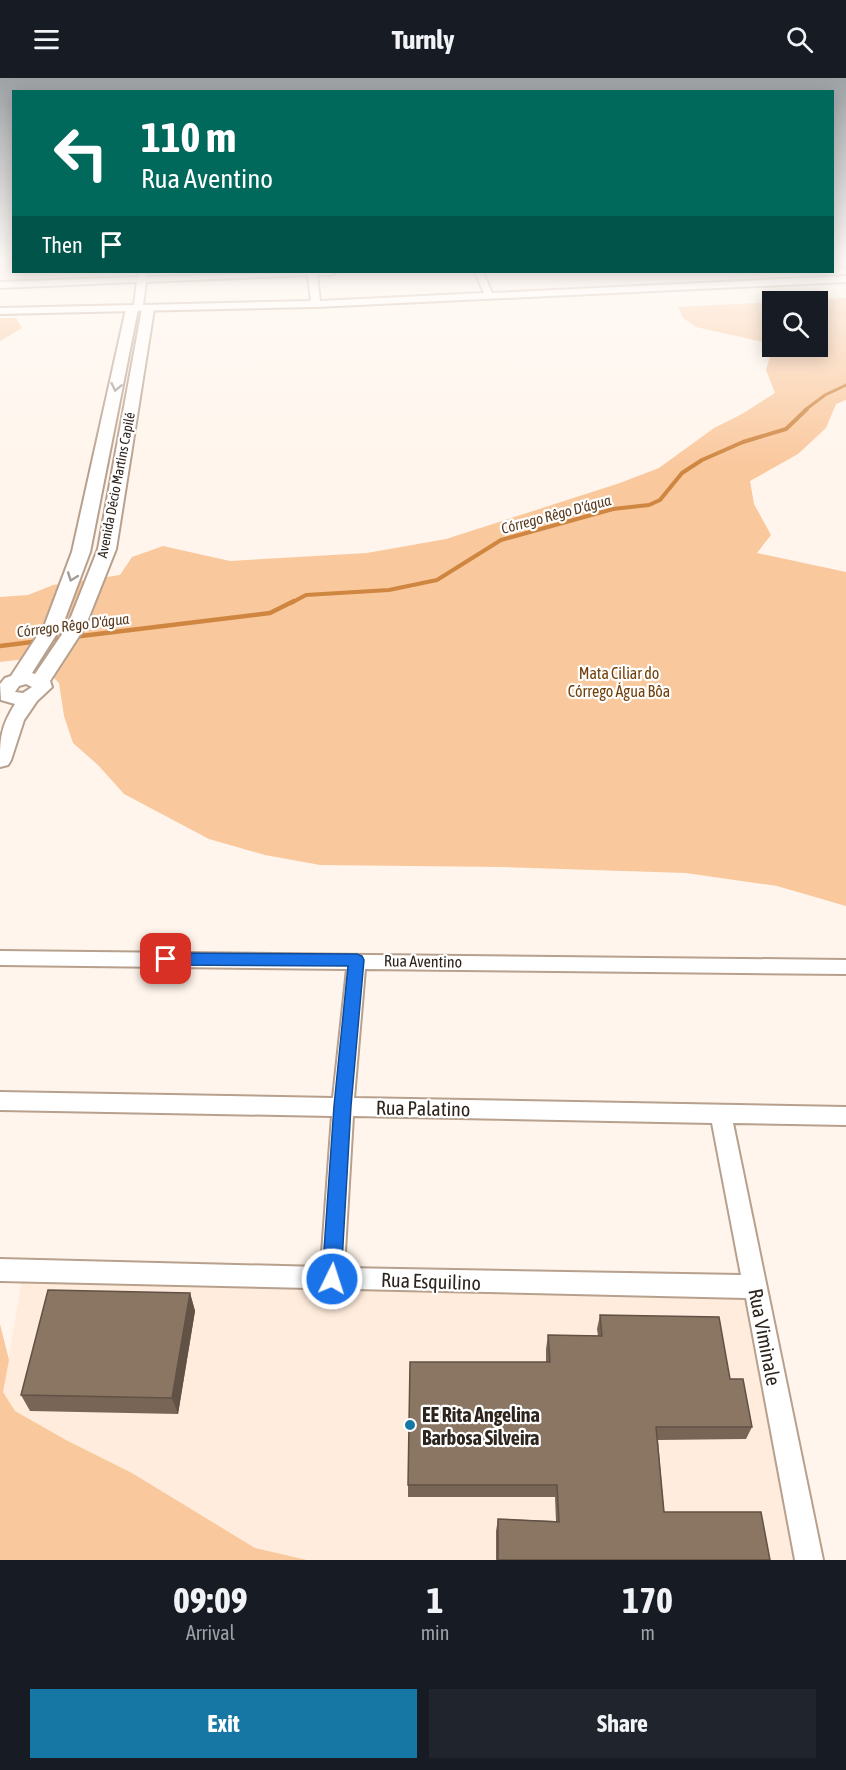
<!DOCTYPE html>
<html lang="en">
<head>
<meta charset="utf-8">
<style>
	:root { --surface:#171b24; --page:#20242c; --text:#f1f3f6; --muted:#9ea1a6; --accent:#1777a4 }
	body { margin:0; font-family:"Asap Condensed",sans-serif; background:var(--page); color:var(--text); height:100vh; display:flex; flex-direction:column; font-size:22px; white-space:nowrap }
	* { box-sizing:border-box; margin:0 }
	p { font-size:20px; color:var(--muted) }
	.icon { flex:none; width:33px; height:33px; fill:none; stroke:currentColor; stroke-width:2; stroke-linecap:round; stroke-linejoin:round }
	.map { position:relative; height:1482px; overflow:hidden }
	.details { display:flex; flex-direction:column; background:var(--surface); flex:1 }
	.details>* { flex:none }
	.banner { position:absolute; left:12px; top:12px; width:822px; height:183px; border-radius:0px; box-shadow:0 3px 15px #0003; background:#00695c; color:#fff; overflow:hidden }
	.fabs { position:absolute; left:762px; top:213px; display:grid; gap:12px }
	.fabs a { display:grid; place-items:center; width:66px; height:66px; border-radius:0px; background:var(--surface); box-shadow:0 3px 15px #0003; font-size:30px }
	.pin { position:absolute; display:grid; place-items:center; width:51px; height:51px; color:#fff; margin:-26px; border-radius:12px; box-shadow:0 3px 9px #0006 }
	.me { position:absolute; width:66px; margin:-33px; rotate:4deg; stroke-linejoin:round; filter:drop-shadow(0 0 4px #0008) }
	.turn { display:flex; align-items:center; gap:21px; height:126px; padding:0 30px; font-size:27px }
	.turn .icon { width:78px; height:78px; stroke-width:2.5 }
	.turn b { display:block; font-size:42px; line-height:51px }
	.then { display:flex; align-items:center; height:57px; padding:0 30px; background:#0003; gap:12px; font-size:22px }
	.eta { display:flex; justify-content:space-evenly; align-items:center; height:102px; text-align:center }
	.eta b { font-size:36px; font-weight:700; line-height:42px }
	.button { display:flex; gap:12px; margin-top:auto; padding:12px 30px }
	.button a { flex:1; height:69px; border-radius:0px; background:var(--accent); color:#fff; font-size:24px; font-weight:700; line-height:69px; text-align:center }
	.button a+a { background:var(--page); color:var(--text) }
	header { display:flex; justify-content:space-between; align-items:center; height:78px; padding:0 30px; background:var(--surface); font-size:27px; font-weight:700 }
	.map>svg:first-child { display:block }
	.built { fill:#ffecdc }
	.green { fill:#fac89d }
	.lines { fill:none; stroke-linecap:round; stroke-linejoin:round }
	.stream-far2 { stroke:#cf8640; stroke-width:3 }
	.stream-far1 { stroke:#cf8640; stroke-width:4 }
	.stream { stroke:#cf8640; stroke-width:4.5 }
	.street-casing { stroke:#b7a08d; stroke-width:4 }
	.secondary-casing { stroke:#b7a08d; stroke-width:4 }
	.street { fill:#fff; fill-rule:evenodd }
	.secondary { fill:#fff; fill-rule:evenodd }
	.wall { fill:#786555 }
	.shaded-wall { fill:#615245 }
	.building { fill:#8b7563; stroke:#615245; stroke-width:1.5 }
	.oneway { stroke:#a09c99 }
	.route { fill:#1a73e8; stroke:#114b97; stroke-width:1.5 }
	.poi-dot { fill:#1777a4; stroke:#fff; stroke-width:2 }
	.labels { text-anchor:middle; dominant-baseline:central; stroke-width:4.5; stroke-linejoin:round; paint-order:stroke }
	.far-street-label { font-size:14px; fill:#2d241d; stroke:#fff }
	.far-water-label { font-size:15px; font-style:italic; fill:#5b3c1f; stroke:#fff }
	.park-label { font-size:16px; fill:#72410b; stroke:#fff }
	.street-label { font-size:16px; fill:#2d241d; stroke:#fff }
	.near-street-label { font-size:20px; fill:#2d241d; stroke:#fff }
	.near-poi-label { font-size:20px; font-weight:bold; fill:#2d241d; stroke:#fff; text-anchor:start }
</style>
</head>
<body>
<header><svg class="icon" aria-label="menu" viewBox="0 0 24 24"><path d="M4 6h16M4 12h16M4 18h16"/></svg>Turnly<svg class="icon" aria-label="search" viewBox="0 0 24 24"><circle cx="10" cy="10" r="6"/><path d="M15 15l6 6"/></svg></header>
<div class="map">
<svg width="846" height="1482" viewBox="0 0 846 1482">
	<rect width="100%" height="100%" fill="#fff5ec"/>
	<polygon class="built" points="23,1194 754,1211 807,1482 308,1482 255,1470 132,1395 66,1362 15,1333 3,1314"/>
	<g class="green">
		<polygon points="846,220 846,322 836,326 826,350 798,376 750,403 754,426 771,457 757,475 846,494 846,828 777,808 686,795 504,789 320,787 265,777 209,761 124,716 98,687 73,665 64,638 59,605 34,580 0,584 0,519 28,517 53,507 120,497 132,479 163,468 230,483 367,475 446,461 620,405 659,390 714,350 742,336 775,315 766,292 770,278 787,269 818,268 818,224 772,224 772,266 696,249 683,240 678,229"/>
		<polygon points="0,240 16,240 22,250 0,263"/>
		<polygon points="0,1246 9,1282 3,1314 15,1333 66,1362 132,1395 255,1470 307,1482 0,1482"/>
	</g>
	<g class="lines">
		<polyline class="stream-far2" points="805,332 825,317 846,307"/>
		<polyline class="stream-far1" points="291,525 306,517 389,512 437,502 501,462 613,431 649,427 660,422 682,395 702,382 743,364 786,351 807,331"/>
		<g class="stream">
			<polyline points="73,559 270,535 294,523"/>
			<polyline points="0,568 64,560"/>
		</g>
		<g class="street-casing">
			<g id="street">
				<polygon points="834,181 843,181 846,184 846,190"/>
				<path d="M139,194H147V199L336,194L332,197H317L320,223L484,215L475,194H483L492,215L846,198V204L316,229L0,236V230L134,227L137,204L0,210V204L138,199ZM308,197L311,223L143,227L146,204Z"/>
				<path d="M0,873L846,882V896L365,891L354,1020L846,1029V1047L733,1045L823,1482H795L746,1220L0,1203V1181L321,1189L332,1038L0,1032V1014L333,1020L347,891L0,887ZM353,1038L712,1045L741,1197L344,1190Z"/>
			</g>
		</g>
		<g class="secondary-casing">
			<path id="secondary" d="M132,227L138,231L90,474L63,546L32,595L35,596L67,549L98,471L142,231L148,227L154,231L116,471L85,549L50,603L52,609L37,623L24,642L11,682L8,687L0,689C0,661 0,650 15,626L1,622L0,606L5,600L11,598L45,546L72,474L126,231ZM26,606L32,609L23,615L15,614L19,608Z"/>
		</g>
		<use href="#street" class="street"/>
		<use href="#secondary" class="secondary"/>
	</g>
	<g class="wall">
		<polygon points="190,1215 195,1233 178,1336 30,1333 21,1317"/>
		<polygon points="600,1237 730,1301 752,1349 746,1361 658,1362 664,1434 770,1482 496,1482 496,1453 498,1441 556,1443 555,1419 408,1419 408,1407 546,1284 546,1271 548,1257 598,1258 597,1251"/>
	</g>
	<polygon class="shaded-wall" points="190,1215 195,1233 178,1336 172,1320"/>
	<g class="building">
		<polygon points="48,1212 190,1215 172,1320 21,1317"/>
		<polygon points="600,1237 719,1239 730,1301 743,1301 752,1349 656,1349 664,1434 761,1434 770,1482 498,1482 498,1441 559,1444 557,1407 408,1407 410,1284 550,1284 548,1257 602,1258"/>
	</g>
	<defs><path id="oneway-chevron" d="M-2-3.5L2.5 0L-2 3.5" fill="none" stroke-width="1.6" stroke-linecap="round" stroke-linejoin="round" transform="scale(1.5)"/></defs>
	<g class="oneway">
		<use href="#oneway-chevron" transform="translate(116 309) rotate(102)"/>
		<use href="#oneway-chevron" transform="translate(72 499) rotate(110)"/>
	</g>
	<linearGradient id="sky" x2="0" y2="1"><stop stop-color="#9ea2a5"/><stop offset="0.47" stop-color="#fffaf6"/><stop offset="1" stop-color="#fffaf6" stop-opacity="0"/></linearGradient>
	<rect width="846" height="388" fill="url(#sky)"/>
	<polygon class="route" points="166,875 357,876 362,878 364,882 351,1028 341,1201 339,1207 332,1210 325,1207 322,1201 334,1028 348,888 166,887 161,885 159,881 161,876"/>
	<circle class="poi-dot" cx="410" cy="1347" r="6"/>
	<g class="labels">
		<g class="far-street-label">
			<text transform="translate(116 407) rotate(-79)">Avenida Décio Martins Capilé</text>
		</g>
		<g class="far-water-label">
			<text transform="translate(556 436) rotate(-15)">Córrego Rêgo D'água</text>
			<text transform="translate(73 547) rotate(-7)">Córrego Rêgo D'água</text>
		</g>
		<g class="park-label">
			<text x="619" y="595">Mata Ciliar do<tspan x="619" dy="18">Córrego Água Bôa</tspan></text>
		</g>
		<g class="street-label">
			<text transform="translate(423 883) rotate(1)">Rua Aventino</text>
		</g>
		<g class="near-street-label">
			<text transform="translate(423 1030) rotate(1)">Rua Palatino</text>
			<text transform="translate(431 1203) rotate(2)">Rua Esquilino</text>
			<text transform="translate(765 1259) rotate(79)">Rua Viminale</text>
		</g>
		<g class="near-poi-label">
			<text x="422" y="1336">EE Rita Angelina<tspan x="422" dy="23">Barbosa Silveira</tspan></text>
		</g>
	</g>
</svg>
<div class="fabs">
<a><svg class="icon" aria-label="search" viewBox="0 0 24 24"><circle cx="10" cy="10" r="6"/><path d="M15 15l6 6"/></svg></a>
</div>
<div class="pin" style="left:166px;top:881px;background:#d93025"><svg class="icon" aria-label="arrive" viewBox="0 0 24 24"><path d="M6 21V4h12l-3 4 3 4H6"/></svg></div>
<svg class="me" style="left:332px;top:1201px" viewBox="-20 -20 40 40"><circle r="17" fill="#1a73e8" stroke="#fff" stroke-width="3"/><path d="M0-11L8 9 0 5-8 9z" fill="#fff"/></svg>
<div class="banner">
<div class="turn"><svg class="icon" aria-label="left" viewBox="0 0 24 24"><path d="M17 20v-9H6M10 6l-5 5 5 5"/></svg><div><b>110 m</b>Rua Aventino</div></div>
<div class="then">Then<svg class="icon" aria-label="arrive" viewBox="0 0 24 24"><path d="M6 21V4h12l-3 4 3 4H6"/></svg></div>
</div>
</div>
<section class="details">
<div class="eta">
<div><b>09:09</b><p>Arrival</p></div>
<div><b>1</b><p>min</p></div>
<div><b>170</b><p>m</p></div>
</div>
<div class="button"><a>Exit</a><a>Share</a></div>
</section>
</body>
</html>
